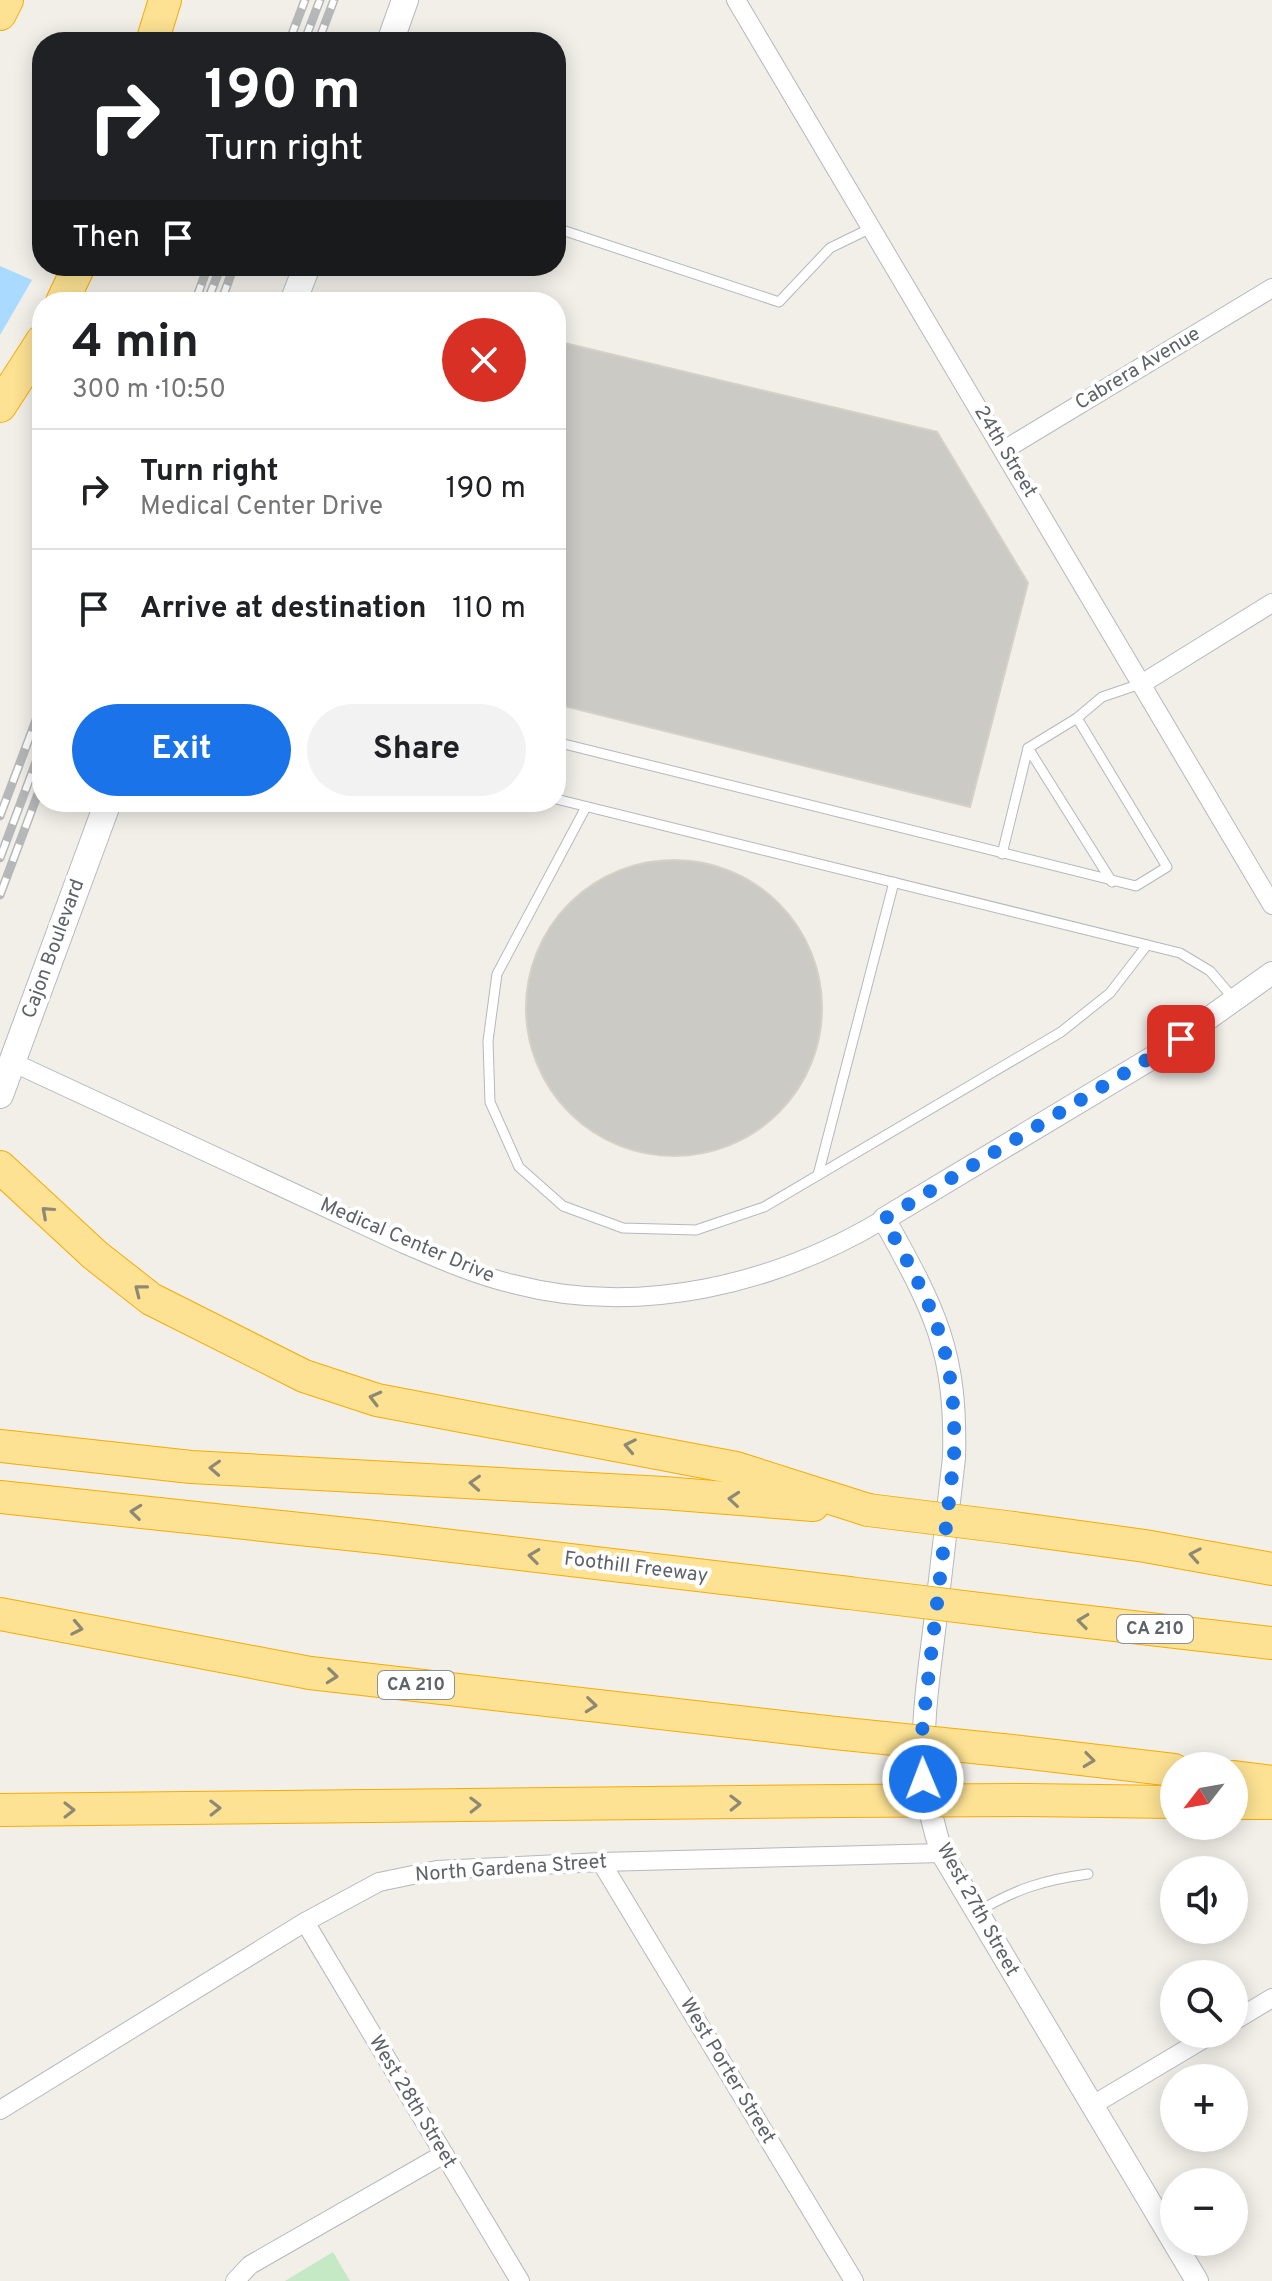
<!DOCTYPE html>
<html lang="en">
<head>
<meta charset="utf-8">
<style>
	:root { --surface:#fff; --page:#f2f2f2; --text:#202124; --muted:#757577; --line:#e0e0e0; --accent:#1a73e8 }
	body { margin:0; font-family:Overpass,sans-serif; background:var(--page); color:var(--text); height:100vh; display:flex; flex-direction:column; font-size:30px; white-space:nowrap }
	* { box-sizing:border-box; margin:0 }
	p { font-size:26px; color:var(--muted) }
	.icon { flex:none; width:44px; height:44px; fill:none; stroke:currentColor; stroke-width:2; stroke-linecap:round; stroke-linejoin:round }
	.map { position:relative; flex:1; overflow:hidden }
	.details { position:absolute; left:32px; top:292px; width:534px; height:520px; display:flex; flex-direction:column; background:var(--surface); border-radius:32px; box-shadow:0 4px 20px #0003 }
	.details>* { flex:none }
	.hud { position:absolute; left:32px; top:32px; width:534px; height:244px; border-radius:32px; box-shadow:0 4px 20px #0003; background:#202124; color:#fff; overflow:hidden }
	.needle { width:52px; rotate:239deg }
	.tools { position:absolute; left:1160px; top:1752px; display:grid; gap:16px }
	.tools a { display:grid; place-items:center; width:88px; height:88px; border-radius:50%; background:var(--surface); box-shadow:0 4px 20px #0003; font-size:40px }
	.pin { position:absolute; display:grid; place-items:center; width:68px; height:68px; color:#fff; margin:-34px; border-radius:16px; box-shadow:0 4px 12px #0006 }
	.me { position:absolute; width:88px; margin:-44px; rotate:359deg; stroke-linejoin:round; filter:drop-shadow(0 0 6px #0008) }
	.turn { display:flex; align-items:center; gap:28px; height:168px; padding:0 40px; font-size:36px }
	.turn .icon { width:104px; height:104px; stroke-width:2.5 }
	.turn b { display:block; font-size:56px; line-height:68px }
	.then { display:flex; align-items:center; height:76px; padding:0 40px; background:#0003; gap:16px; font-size:30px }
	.round { display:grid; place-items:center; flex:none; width:84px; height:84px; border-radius:42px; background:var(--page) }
	.summary { display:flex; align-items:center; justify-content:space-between; height:136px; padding:0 40px }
	h1 { font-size:48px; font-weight:700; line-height:60px }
	.button { display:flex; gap:16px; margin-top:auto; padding:16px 40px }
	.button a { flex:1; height:92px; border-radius:48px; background:var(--accent); color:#fff; font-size:32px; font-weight:700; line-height:92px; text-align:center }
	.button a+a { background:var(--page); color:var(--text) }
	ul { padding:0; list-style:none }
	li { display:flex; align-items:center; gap:24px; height:120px; padding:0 40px; border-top:2px solid var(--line) }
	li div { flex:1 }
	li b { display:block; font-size:30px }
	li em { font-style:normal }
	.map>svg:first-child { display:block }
	.green { fill:#c5e8c5 }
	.water { fill:#aadaff }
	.building { fill:#cccac5; stroke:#d6d1c6; stroke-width:2 }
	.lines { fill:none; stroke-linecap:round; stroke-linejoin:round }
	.service-casing { stroke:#b5b8bc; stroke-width:11 }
	.minor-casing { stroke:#b5b8bc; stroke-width:20 }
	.tertiary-casing { stroke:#b5b8bc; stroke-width:24 }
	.secondary-casing { stroke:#b6babf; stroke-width:28 }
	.motorway-casing { stroke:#f9ab00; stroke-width:34 }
	.service { stroke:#fff; stroke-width:9 }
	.minor { stroke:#fff; stroke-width:18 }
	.tertiary { stroke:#fff; stroke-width:22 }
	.secondary { stroke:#fff; stroke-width:26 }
	.motorway { stroke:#fde293; stroke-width:32 }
	.rail-casing { stroke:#b6b7b8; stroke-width:9 }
	.rail { stroke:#fff; stroke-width:6; stroke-dasharray:18; stroke-linecap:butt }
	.motorway-bridge-casing { stroke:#f9ab00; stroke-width:34; stroke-linecap:butt }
	.motorway-bridge { stroke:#fde293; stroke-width:32 }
	.oneway { stroke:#8e8975 }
	.route { stroke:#1a73e8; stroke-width:14; stroke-dasharray:0 25.2 }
	.labels { text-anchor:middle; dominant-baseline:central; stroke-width:8; stroke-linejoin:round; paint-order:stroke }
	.shield { fill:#fff; stroke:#8f9295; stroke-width:2 }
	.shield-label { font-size:18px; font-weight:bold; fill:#5f6368 }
	.street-label { font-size:20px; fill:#5f6368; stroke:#fff }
</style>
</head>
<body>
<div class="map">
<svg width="1272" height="2281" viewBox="0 0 1272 2281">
	<rect width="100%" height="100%" fill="#f1efe8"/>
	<polygon class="green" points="333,2252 350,2281 285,2281"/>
	<polygon class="water" points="0,266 32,280 0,335"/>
	<g class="building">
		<polygon points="556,341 937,432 1028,583 970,807 556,704"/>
		<circle cx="674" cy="1008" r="148"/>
	</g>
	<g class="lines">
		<g class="service-casing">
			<g id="service">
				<polyline points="556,228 779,302 830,248 871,228"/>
				<polyline points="556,742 1136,886 1167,867 1077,718 1102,697 1143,683"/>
				<polyline points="1028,748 1112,882"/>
				<polyline points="556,799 1180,953 1210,971 1234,999"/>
				<polyline points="586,807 497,974 488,1041 490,1102 519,1167 563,1206 623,1228 696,1230 764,1207 1061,1032 1110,993 1147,945"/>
				<polyline points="1002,854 1028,748 1077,718"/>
				<polyline points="818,1175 894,882"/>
				<path d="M977,1912C1016,1889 1043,1880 1088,1874"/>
			</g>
		</g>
		<g class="minor-casing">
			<g id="minor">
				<polyline points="736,0 1272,905"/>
				<polyline points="1004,450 1272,288"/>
				<polyline points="1143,683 1272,603"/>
				<path d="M12,1062L404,1244C439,1259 475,1275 513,1284C639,1317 774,1285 884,1219"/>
				<polyline points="601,1862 854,2281"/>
				<polyline points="305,1922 520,2281"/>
				<polyline points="1234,2021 1272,1998"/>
				<polyline points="1091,2106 1212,2034"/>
				<polyline points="0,2110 305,1922 379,1882 437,1870 601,1862 942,1853"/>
				<polyline points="235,2281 250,2265 444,2154"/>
			</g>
		</g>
		<g class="tertiary-casing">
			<path id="tertiary" d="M1197,2281L942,1853C913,1769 925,1708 935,1623C941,1568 948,1513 954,1458C957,1352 935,1310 884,1219L1157,1055L1272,973"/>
		</g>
		<g class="secondary-casing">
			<g id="secondary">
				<polyline points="390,42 405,0"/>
				<polyline points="293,302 307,266"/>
				<polyline points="0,1095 108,802"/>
			</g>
		</g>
		<g class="motorway-casing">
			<g id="motorway">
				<polyline points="0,14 7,0"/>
				<polyline points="152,42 165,0"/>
				<polyline points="62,302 79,266"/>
				<polyline points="0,406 42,341"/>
				<polyline points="0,1167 95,1255 151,1299 304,1376 377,1400 736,1468 868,1510"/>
				<polyline points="0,1446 191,1467 664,1493 813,1505"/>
				<polyline points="0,1497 385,1538 849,1593"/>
				<polyline points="1014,1528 1145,1546 1272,1569"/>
				<polyline points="0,1614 310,1673 835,1733"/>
				<polyline points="1037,1616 1272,1643"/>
				<polyline points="1012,1751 1174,1770"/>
				<polyline points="1234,1777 1272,1782"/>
				<polyline points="1027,1800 1174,1802"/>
				<polyline points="1234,1803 1272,1803"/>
				<polyline points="0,1810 841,1801"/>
			</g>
		</g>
		<use href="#service" class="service"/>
		<use href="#minor" class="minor"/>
		<use href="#tertiary" class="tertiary"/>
		<use href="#secondary" class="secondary"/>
		<use href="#motorway" class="motorway"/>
		<g class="rail-casing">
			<g id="rail">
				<polyline points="289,42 305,0"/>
				<polyline points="304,42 320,0"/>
				<polyline points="318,42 334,0"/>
				<polyline points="195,302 208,266"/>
				<polyline points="207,302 221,266"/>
				<polyline points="221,302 234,266"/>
				<polyline points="0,816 42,704"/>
				<polyline points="0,858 42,746"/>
				<polyline points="0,895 42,783"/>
			</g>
		</g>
		<use href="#rail" class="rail"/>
		<g class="motorway-bridge-casing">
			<g id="motorway-bridge">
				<polyline points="868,1510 1014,1528"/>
				<polyline points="849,1593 1037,1616"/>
				<polyline points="835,1733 1012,1751"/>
				<polyline points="841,1801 1027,1800"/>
			</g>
		</g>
		<use href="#motorway-bridge" class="motorway-bridge"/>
	</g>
	<defs><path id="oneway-chevron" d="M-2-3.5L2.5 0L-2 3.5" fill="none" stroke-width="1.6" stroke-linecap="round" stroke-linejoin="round" transform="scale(2)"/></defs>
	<g class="oneway">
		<use href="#oneway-chevron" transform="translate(47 1212) rotate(-138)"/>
		<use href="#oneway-chevron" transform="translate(140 1290) rotate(-142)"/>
		<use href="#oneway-chevron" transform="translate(375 1398) rotate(-165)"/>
		<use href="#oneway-chevron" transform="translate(630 1446) rotate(-169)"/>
		<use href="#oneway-chevron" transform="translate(215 1468) rotate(-177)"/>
		<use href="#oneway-chevron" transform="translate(475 1483) rotate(-177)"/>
		<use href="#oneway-chevron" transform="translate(734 1499) rotate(-175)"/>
		<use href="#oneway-chevron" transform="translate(136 1512) rotate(-174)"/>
		<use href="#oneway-chevron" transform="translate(1195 1555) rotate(-170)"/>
		<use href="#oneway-chevron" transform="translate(534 1556) rotate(-173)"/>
		<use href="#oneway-chevron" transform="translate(1083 1621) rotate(-173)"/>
		<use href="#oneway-chevron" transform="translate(77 1628) rotate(11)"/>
		<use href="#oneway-chevron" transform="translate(332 1676) rotate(6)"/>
		<use href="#oneway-chevron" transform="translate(591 1705) rotate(6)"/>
		<use href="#oneway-chevron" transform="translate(1089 1760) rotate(7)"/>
		<use href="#oneway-chevron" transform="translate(735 1803) rotate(-1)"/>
		<use href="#oneway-chevron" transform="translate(475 1805) rotate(-1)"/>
		<use href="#oneway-chevron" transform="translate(215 1808) rotate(-1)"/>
		<use href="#oneway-chevron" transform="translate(69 1810)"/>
	</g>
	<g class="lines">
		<path class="route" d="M923,1779L922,1732L954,1458C957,1352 935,1310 884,1219L1181,1039"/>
	</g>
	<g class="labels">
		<g class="shield">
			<rect x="1117" y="1615" width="76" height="28" rx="6"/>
			<rect x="378" y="1671" width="76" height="28" rx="6"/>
		</g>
		<g class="shield-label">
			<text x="1155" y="1629">CA 210</text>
			<text x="416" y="1685">CA 210</text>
		</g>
		<g class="street-label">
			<text transform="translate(1138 369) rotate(-31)">Cabrera Avenue</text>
			<text transform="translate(1005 452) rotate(59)">24th Street</text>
			<text transform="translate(54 949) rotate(-70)">Cajon Boulevard</text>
			<text transform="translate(407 1241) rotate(23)">Medical Center Drive</text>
			<text transform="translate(636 1568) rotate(7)">Foothill Freeway</text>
			<text transform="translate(511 1869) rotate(-4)">North Gardena Street</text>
			<text transform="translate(977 1910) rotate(61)">West 27th Street</text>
			<text transform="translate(727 2071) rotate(59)">West Porter Street</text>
			<text transform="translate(412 2102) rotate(59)">West 28th Street</text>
		</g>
	</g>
</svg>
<div class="tools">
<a><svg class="needle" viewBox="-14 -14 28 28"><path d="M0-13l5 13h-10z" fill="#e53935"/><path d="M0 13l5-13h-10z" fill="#757577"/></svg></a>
<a><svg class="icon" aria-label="sound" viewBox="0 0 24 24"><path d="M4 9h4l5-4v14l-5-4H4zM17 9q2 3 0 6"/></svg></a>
<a><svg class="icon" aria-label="search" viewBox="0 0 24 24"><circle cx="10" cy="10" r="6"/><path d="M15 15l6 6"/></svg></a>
<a>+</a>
<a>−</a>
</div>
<div class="pin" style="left:1181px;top:1039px;background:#d93025"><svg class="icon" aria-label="arrive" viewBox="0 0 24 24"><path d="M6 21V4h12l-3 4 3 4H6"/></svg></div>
<svg class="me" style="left:923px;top:1779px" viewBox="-20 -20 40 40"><circle r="17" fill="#1a73e8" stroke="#fff" stroke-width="3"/><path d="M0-11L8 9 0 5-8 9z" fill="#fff"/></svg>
<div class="hud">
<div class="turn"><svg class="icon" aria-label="right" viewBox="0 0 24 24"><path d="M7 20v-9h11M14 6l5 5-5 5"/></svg><div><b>190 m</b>Turn right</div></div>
<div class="then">Then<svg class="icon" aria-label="arrive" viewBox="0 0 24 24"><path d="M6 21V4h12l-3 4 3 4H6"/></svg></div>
</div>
<section class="details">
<div class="summary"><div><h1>4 min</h1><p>300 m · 10:50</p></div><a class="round" style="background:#d93025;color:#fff"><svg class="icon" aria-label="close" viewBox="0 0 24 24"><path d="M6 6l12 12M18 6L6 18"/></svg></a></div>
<ul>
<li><svg class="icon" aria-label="right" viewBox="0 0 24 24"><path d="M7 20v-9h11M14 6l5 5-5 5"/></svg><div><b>Turn right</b><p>Medical Center Drive</p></div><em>190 m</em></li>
<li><svg class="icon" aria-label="arrive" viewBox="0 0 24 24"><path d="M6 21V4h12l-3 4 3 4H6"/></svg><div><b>Arrive at destination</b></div><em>110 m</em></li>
</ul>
<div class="button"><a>Exit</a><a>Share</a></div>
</section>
</div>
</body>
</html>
